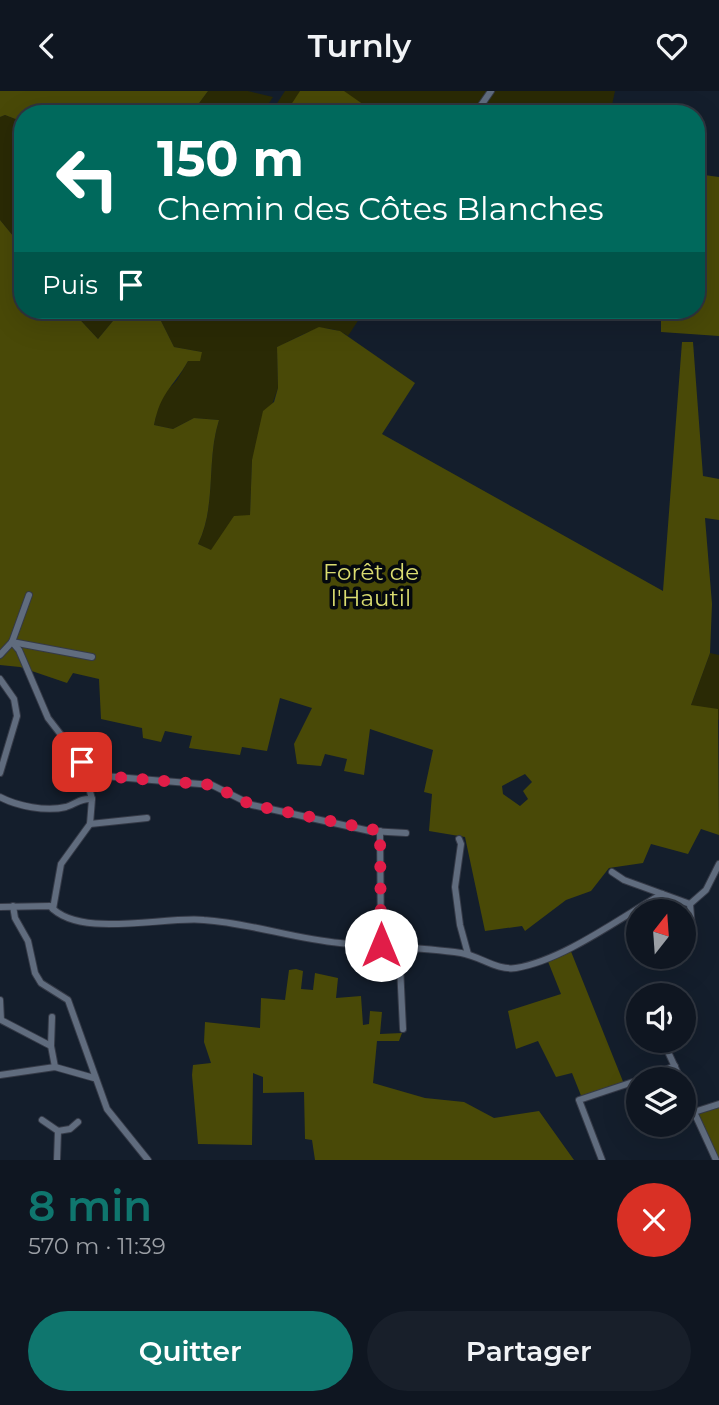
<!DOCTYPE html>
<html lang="fr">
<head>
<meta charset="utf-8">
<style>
	:root { --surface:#0f1621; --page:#181f2a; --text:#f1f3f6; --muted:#9b9fa5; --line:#2f353f; --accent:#0f766e }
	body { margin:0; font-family:Montserrat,sans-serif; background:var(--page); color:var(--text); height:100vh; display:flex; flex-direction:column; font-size:26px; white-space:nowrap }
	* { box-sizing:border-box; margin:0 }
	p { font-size:23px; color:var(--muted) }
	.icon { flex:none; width:38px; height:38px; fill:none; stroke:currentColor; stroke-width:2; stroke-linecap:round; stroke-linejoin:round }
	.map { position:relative; height:1069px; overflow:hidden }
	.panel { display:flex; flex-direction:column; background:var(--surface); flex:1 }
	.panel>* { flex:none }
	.top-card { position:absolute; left:14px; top:14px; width:691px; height:214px; border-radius:28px; box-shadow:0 7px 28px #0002,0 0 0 2px var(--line); background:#00695c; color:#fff; overflow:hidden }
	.needle { width:46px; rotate:17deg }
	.tools { position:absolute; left:626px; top:808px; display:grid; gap:14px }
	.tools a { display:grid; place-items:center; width:70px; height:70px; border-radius:50%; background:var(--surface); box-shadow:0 7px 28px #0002,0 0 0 2px var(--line); font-size:35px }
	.pin { position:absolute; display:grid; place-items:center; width:60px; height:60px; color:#fff; margin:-30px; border-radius:14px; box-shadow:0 4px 10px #0006 }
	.me { position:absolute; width:77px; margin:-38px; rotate:0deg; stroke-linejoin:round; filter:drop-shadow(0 0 5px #0008) }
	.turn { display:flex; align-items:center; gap:24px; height:147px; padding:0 28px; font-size:32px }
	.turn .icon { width:91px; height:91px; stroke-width:2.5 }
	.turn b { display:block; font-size:49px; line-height:60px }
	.then { display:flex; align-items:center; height:66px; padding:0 28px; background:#0003; gap:14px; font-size:26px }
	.round { display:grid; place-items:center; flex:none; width:74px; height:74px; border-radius:37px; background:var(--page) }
	.overview { display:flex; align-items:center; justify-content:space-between; height:119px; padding:0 28px }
	h1 { font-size:42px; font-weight:600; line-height:52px; color:var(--accent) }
	.action { display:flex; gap:14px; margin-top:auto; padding:14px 28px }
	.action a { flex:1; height:80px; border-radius:42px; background:var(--accent); color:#fff; font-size:28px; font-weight:600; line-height:80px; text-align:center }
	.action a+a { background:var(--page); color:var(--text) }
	header { display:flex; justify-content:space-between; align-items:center; height:91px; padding:0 28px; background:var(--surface); font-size:32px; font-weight:600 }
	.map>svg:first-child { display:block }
	.green { fill:#2a2a05 }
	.forest { fill:#494907; fill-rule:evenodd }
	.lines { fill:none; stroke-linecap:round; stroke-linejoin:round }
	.minor-casing { stroke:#353a47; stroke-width:8 }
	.minor { stroke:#606c7e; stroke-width:6 }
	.route { stroke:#e11d48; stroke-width:12; stroke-dasharray:0 21.6 }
	.labels { text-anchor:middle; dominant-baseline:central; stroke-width:7; stroke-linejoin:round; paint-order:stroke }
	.park-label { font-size:23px; fill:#dadc70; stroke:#04080e }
</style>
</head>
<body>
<header><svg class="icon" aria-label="back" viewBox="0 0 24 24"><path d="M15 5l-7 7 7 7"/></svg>Turnly<svg class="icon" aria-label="heart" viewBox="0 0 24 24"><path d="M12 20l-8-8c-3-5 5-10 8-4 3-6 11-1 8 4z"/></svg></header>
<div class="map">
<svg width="719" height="1069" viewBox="0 0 719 1069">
	<rect width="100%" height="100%" fill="#141e2c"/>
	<g class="green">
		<polygon points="208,0 248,0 273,6 262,23 191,23"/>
		<polygon points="285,0 615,0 610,23 270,23"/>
		<polygon points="5,24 23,31 23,157 0,129 0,26"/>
		<polygon points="71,219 122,219 98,248"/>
		<path d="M167,219H380L373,229L363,222L348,245C321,227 302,246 277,256L278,297L252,369L250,424L221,446L212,460L198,453C217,414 206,370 219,329L194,327L173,338L154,334L159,308L177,289L188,270L202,261L174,256L161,230Z"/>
		<polygon points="710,562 719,564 719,629 691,614"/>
	</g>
	<g class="forest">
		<polygon points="0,0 208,0 191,23 23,23 23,31 5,24 0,26"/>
		<polygon points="300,0 344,0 377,23 285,23"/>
		<polygon points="697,83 719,86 719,245 661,241 661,219 696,219"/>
		<path d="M0,129L23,157V219H71L98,248L122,219H167L161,230L174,256L202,261L200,270H188C172,298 161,300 154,334L173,338L194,327L219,329C206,369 217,414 198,453L211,459L234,425L250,424L252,369L263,320L274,311L278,297L277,256L319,236L340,240L415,292L382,343L663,500L682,251H693L703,385L719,388V429L705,427L712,513L710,562L691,614L718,618L719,744L701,738L688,763L651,753L643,772L609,777L591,800L566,809L525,840L522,835L485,840L465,746L429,740L432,703L424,701L433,659L370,638L364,684L344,680L347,668L325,663L321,675L297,673L294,653L312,617L280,607L267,660L242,656L240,664L189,657L192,645L165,640L161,651L143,647L142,637L101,628L99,588L73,582L67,592L20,576L0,574ZM525,683L532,691L523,700L528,708L520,715L503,703L502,695Z"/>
		<polygon points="570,858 624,993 582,1007 572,982 556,986 538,950 516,958 508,920 561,903 547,868"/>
		<polygon points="296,878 303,880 301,898 313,899 315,882 338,887 336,907 361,905 363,934 369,933 370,920 382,921 380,943 402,942 399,950 377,950 373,992 425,1007 464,1011 494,1027 539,1020 574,1069 315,1069 312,1049 305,1048 304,1001 263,1002 263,986 253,982 252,1054 198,1053 192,984 193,974 211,972 204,951 205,931 260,937 261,907 285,909 289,879"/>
		<polygon points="719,1012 719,1069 713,1069 694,1021"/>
	</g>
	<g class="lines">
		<g class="minor-casing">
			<g id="minor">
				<polyline points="475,23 491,0"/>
				<polyline points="12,551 19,559 48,627 82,671 92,708 90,733 61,773 53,818"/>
				<polyline points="12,551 92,566"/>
				<polyline points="0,564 12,551 29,504"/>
				<polyline points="0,588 14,608 17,625 0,682"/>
				<polyline points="82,671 104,685 212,694 252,714 370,740 406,742"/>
				<path d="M0,706C17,715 46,721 66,716C76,713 80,707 92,708"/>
				<polyline points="90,733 147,727"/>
				<polyline points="380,740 381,854"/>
				<polyline points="459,748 461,753 455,796 460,834 468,863"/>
				<polyline points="612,781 624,789 690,813"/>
				<polyline points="690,813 706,799 719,773"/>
				<polyline points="13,815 15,827 28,850 35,882 41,892 68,909 107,1018 148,1069"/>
				<path d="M0,816L50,815C79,848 163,825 204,829C250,832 294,848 340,852C380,856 420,856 461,862C480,865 497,880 516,877C564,869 621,826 662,803"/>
				<polyline points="684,847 692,837 690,813"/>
				<polyline points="399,854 403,938"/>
				<polyline points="0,909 1,929 51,955 55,976"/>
				<polyline points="663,950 681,989"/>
				<polyline points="51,955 52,926"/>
				<polyline points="0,984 55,976 94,987"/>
				<polyline points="640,989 675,975"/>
				<polyline points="684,997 694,1021 719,1013"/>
				<polyline points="694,1021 716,1069"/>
				<polyline points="42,1029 58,1040 70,1038 78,1031"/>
				<polyline points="57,1069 58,1040"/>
				<polyline points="602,1069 579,1009 639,989"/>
			</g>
		</g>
		<use href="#minor" class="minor"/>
	</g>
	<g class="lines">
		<polyline class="route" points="82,671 104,685 212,694 252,714 380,740 381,854"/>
	</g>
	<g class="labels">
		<g class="park-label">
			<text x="371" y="481">Forêt de<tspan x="371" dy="26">l'Hautil</tspan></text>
		</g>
	</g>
</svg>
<div class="tools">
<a><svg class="needle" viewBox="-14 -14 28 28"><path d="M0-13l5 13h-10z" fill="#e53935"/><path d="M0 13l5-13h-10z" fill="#9b9fa5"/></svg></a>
<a><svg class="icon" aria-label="sound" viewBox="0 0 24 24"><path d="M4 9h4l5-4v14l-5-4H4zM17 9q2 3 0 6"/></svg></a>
<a><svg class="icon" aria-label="layers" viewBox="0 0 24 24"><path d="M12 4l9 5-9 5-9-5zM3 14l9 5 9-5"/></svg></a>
</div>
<div class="pin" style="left:82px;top:671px;background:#d93025"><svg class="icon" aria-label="arrive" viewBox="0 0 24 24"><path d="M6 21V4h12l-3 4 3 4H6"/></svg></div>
<svg class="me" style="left:381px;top:854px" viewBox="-20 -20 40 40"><circle r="19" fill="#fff"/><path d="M0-13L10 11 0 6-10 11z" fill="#e11d48"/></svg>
<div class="top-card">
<div class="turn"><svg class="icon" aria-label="left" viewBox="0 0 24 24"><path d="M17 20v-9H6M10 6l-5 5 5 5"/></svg><div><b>150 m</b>Chemin des Côtes Blanches</div></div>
<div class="then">Puis<svg class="icon" aria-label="arrive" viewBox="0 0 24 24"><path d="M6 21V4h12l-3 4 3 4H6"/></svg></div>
</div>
</div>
<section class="panel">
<div class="overview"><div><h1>8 min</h1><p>570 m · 11:39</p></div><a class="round" style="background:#d93025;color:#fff"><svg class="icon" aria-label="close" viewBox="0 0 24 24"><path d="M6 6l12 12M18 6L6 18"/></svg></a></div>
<div class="action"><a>Quitter</a><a>Partager</a></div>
</section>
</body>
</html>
